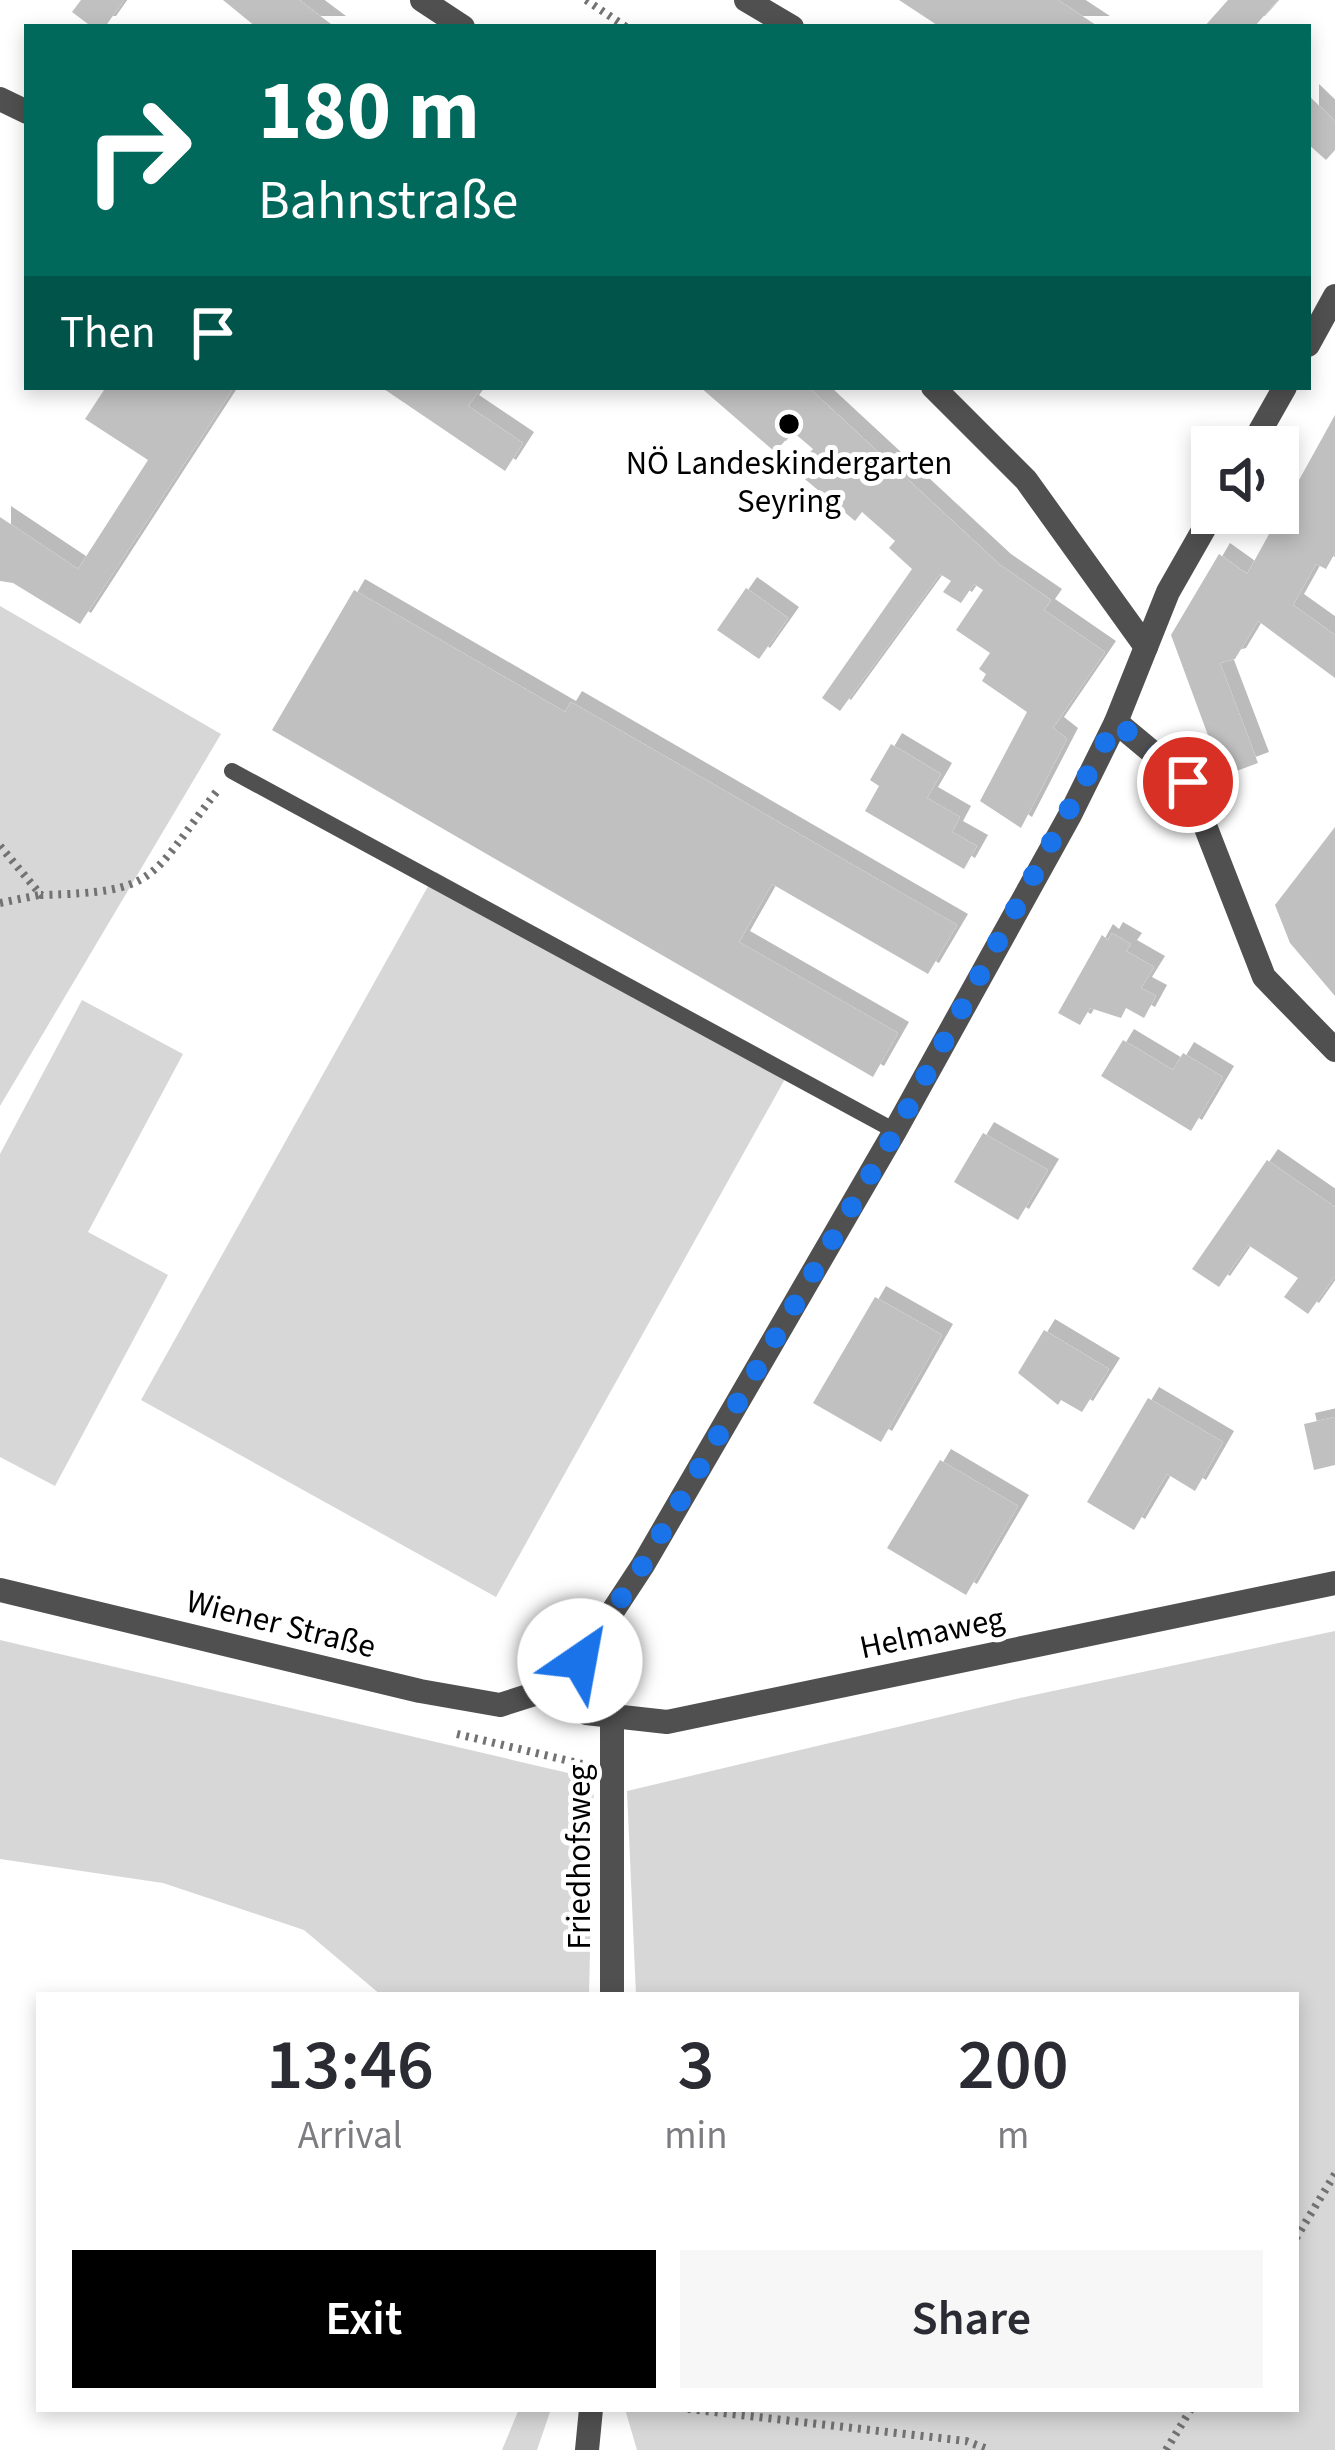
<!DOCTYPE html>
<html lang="en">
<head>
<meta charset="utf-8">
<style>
	:root { --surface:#fff; --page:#f7f7f7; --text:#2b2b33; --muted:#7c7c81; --accent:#000 }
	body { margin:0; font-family:"Source Sans 3",sans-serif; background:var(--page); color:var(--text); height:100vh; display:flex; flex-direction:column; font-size:45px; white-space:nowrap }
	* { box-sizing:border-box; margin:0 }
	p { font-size:39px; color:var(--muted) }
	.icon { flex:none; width:66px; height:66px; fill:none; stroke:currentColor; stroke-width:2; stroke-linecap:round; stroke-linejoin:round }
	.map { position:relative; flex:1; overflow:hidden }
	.panel { position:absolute; left:36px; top:1992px; width:1263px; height:420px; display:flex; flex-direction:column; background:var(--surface); border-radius:0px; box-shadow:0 6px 18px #0003 }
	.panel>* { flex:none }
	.top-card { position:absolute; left:24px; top:24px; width:1287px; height:366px; border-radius:0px; box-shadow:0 6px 18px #0003; background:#00695c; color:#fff; overflow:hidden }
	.controls { position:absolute; left:1191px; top:426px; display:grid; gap:24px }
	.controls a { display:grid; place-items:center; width:108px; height:108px; border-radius:0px; background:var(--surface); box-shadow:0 6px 18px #0003; font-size:60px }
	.pin { position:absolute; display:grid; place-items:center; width:102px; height:102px; color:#fff; margin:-51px; border:6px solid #fff; border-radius:50%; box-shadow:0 3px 12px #0007 }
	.me { position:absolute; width:132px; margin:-66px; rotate:33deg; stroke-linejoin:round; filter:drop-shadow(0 0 9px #0008) }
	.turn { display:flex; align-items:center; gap:42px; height:252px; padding:0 36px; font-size:54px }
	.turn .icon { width:156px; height:156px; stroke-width:2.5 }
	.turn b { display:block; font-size:84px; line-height:102px }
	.then { display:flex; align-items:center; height:114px; padding:0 36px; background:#0003; gap:24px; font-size:45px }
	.eta { display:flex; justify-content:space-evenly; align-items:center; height:204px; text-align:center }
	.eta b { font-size:72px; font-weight:600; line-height:84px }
	.action { display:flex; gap:24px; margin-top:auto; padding:24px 36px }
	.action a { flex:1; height:138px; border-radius:0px; background:var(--accent); color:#fff; font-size:48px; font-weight:600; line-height:138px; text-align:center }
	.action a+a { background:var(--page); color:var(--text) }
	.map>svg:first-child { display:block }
	.green { fill:#d7d7d7 }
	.building { fill:#c0c0c0; filter:url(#shadow) }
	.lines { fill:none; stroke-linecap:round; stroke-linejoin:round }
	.path { stroke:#727272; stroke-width:8; stroke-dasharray:3 6; stroke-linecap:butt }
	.service { stroke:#505050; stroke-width:16 }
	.minor { stroke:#505050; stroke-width:24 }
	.tertiary { stroke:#505050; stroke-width:24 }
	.route { stroke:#1a73e8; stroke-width:21; stroke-dasharray:0 37.8 }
	.poi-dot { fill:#000; stroke:#fff; stroke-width:4.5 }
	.labels { text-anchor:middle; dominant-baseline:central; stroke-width:10; stroke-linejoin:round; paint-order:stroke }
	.poi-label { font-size:33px; fill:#000; stroke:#fff }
	.street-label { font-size:33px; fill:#000; stroke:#fff }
</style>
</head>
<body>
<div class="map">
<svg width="1335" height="2450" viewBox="0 0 1335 2450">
	<defs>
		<filter id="shadow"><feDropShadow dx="11" dy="-11" stdDeviation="0" flood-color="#0004"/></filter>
	</defs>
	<rect width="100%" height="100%" fill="#fff"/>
	<g class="green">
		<polygon points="0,606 221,734 0,1106"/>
		<polygon points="436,872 790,1070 496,1597 141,1400"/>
		<polygon points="82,1000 183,1054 88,1232 168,1275 55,1486 0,1457 0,1154"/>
		<polygon points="1335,1631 1335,2450 637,2450 625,2409 1296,2409 1296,1995 636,1995 627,1791 1020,1698"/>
		<polygon points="0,1640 594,1779 589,1995 381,1995 304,1930 163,1883 0,1859"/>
		<polygon points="519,2409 551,2409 537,2450 502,2450"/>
	</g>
	<g class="building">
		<polygon points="81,0 124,0 105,27 92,27 72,12"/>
		<polygon points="223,0 299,0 335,27 256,27"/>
		<polygon points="899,0 1058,0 1099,27 940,27"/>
		<polygon points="1228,0 1278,0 1254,27 1204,27"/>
		<polygon points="1308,95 1335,121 1335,150 1326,160 1308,144"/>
		<polygon points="106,387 234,387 80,624 13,583 0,581 0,517 78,569 148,460 85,419"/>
		<polygon points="381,387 482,387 468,406 523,443 505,471"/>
		<polygon points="700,387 808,387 1000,565 1051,600 1044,610 1105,652 1053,728 1067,739 1021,828 980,801 1027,712 982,681 986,674 979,669 990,653 956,630 983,590 974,584 961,603 943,592 951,581 940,574 840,711 822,698 912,569 889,548 895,541 862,512 855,521 794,470 813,449 793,432 775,452"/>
		<polygon points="1335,415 1335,553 1326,569 1316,564 1293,605 1335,635 1335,678 1258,621 1235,659 1220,663 1258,763 1223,776 1171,635 1219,554 1247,574"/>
		<polygon points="746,588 788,618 759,659 717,630"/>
		<polygon points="354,590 565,712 571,702 957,925 928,974 772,884 739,942 898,1033 873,1077 272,730"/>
		<polygon points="891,744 941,774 927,798 960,817 952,832 977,846 964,869 865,811 879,786 870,780"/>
		<polygon points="1335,827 1335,996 1290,943 1275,905"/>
		<polygon points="1112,933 1131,944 1126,951 1154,967 1141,988 1156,996 1144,1018 1126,1008 1121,1018 1090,1008 1080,1025 1058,1013 1102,935 1108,940"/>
		<polygon points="1123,1040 1173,1070 1183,1053 1223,1077 1191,1131 1101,1076"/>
		<polygon points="983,1133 1048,1170 1018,1220 954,1182"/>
		<polygon points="1267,1160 1335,1207 1335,1276 1308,1314 1284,1297 1298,1278 1248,1245 1219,1287 1192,1269"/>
		<polygon points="875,1297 942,1335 881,1442 813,1403"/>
		<polygon points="1044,1330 1109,1369 1082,1412 1061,1400 1058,1405 1018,1373"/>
		<polygon points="1148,1398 1223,1442 1195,1491 1167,1474 1134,1530 1087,1502"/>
		<polygon points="1335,1417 1335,1465 1314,1470 1304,1424"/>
		<polygon points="940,1460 1018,1506 966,1595 887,1548"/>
	</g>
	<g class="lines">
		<g class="path">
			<polyline points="586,0 626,27"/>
			<path d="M0,846L41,895C159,892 148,880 217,791"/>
			<polyline points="0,903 39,895"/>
			<polyline points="457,1734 582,1764"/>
			<polyline points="1296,2238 1335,2174"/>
			<polyline points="688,2409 966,2441 990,2450"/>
			<polyline points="1166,2450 1191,2409"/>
		</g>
		<polyline class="service" points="232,771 895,1131"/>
		<g class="minor">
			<polyline points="422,0 463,27"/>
			<polyline points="746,0 792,27"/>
			<polyline points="0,99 27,112"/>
			<polyline points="933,387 1026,480 1146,647"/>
			<polyline points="1116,722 1188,782 1264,977 1335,1050"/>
			<polyline points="547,1690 586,1713 667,1722 1335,1583"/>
			<polyline points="612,1718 612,1995"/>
			<polyline points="587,2450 591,2409"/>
		</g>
		<g class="tertiary">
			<polyline points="1308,345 1335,296"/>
			<polyline points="1251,447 1285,387"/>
			<polyline points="0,1590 420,1691 500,1705 547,1690 580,1661 643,1565 895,1131 1070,815 1116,722 1168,592 1213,513"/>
		</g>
	</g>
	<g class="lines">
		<polyline class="route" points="580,1661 643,1565 896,1131 1116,722 1188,782"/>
	</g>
	<circle class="poi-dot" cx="789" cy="424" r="12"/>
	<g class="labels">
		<g class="poi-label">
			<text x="789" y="463">NÖ Landeskindergarten<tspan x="789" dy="38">Seyring</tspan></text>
		</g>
		<g class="street-label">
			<text transform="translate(281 1624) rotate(14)">Wiener Straße</text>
			<text transform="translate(932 1633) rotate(-12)">Helmaweg</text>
			<text transform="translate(579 1857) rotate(-90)">Friedhofsweg</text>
		</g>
	</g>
</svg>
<div class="controls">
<a><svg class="icon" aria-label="sound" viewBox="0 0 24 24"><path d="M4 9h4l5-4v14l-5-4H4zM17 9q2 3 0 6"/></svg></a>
</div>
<div class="pin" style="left:1188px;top:782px;background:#d93025"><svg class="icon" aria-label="arrive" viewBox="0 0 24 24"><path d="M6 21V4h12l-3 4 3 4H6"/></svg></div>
<svg class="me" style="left:580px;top:1661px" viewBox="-20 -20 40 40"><circle r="19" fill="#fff"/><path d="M0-13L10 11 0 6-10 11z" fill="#1a73e8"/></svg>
<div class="top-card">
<div class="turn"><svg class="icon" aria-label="right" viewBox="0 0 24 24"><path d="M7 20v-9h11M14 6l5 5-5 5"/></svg><div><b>180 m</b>Bahnstraße</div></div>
<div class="then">Then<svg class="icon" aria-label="arrive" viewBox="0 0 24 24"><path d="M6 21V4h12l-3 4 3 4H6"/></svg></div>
</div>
<section class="panel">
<div class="eta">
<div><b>13:46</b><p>Arrival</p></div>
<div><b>3</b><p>min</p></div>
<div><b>200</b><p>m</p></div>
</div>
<div class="action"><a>Exit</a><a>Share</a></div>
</section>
</div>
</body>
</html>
